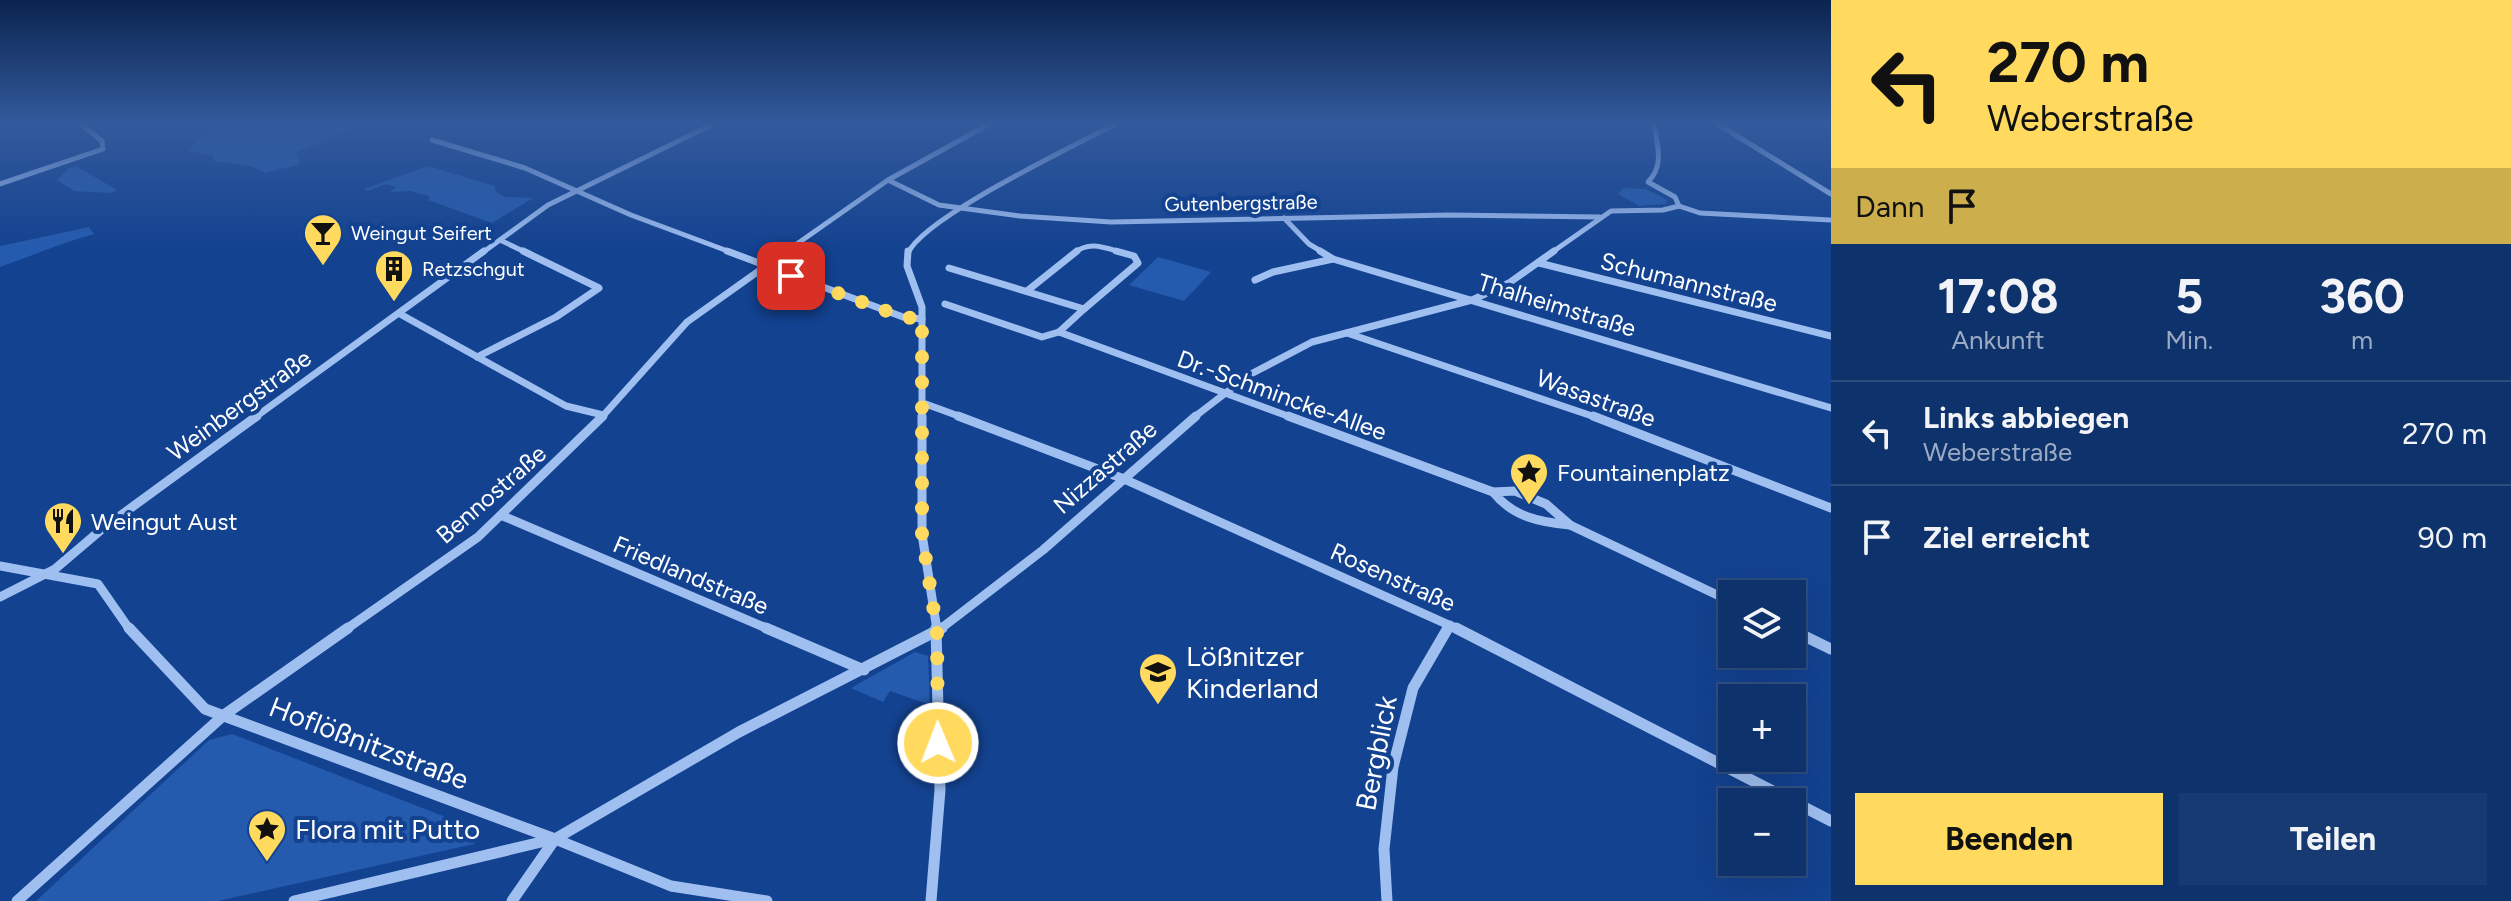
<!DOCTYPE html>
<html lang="de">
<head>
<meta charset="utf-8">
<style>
	:root { --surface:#0e326c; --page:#173a72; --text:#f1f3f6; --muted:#9baac2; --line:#2e4d7f; --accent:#ffda5f }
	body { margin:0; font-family:Figtree,sans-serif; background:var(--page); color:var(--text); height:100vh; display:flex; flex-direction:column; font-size:30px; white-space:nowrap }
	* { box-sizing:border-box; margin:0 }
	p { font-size:26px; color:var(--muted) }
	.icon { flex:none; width:44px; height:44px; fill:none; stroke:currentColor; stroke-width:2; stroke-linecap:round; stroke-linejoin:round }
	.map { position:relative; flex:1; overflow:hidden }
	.drawer { display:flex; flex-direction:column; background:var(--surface); width:680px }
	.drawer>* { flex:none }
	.hud { background:#ffda5f; color:#111; overflow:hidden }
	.controls { position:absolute; left:1718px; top:580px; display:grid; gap:16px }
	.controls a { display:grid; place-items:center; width:88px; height:88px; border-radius:0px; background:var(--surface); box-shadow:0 8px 32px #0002,0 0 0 2px var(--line); font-size:40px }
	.pin { position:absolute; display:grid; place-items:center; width:68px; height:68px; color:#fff; margin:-34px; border-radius:16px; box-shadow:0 4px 12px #0006 }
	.me { position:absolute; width:88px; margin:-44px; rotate:359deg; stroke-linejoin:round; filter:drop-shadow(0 0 6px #0008) }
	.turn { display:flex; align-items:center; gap:28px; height:168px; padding:0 24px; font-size:36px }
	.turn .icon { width:104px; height:104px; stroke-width:2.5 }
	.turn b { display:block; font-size:56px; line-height:68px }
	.then { display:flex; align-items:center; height:76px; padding:0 24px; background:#0003; gap:16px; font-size:30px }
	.eta { display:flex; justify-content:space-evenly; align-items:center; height:136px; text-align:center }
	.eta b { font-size:48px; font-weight:700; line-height:56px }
	.cta { display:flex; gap:16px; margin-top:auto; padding:16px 24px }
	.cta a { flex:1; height:92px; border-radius:0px; background:var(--accent); color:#111; font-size:32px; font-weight:700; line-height:92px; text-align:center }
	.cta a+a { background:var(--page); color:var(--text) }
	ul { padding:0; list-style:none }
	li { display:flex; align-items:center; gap:24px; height:104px; padding:0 24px; border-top:2px solid var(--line) }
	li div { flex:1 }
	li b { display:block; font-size:30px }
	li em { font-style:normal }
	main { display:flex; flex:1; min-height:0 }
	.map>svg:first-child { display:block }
	.green { fill:#255baf }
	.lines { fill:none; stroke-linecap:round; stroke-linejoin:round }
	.street-far3 { stroke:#9fbff1; stroke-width:5 }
	.street-far2 { stroke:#9fbff1; stroke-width:7 }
	.street-far1 { stroke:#9fbff1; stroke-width:9 }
	.street { stroke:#9fbff1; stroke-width:11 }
	.route { stroke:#ffda5f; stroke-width:14; stroke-dasharray:0 25.2 }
	.labels { text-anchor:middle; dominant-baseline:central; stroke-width:8; stroke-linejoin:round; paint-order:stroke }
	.far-street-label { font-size:20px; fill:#fff; stroke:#134290 }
	.far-poi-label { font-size:20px; fill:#fff; stroke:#134290; text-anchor:start }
	.street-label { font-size:24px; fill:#fff; stroke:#134290 }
	.poi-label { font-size:24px; fill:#fff; stroke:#134290; text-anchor:start }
	.near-poi-label { font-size:28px; fill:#fff; stroke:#134290; text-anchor:start }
	.near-street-label { font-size:28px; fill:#fff; stroke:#134290 }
</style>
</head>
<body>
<main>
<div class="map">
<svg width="1831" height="901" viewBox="0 0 1831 901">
	<rect width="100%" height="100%" fill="#134290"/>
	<g class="green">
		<path d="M216,123H346L355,127C334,134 316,145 296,152L300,164L265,173L251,166L214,161L213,155L188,151Z"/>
		<polygon points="76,166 117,190 111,193 74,191 57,180 69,168"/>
		<polygon points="428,166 495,186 495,191 505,197 533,198 492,223 428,200 430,196 410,191 390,192 396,187 386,184 368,191 364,189"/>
		<polygon points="1623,188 1646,189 1667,200 1666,204 1639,206 1618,194"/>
		<path d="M89,227L94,234C61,243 32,256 0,267V246Z"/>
		<polygon points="1158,257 1211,272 1184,301 1129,285"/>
		<polygon points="915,652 928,656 930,705 890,691 883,702 851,688"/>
		<polygon points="232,734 479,830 482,837 474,844 218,901 36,901 209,740"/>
	</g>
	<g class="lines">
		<g class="street-far3">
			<path d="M1654,123C1657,145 1665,165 1648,182L1675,197L1679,206"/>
			<polyline points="1716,123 1831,194"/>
			<polyline points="432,140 525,168 631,215 733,253"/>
			<polyline points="888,180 939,205 1020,216 1111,222 1449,215 1600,217"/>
			<polyline points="0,184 103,149 102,141 80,123"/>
			<polyline points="1679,206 1700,213 1831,220"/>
			<polyline points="1284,218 1309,244 1324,253"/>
			<polyline points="500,240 527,253"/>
			<polyline points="482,253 548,205 715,123"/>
			<polyline points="784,253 888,180 991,123"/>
			<path d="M908,253C925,216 1075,146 1117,123"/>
			<path d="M1074,253C1090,240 1105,248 1124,253"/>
			<polyline points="1551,253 1611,211 1663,210 1679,206"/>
		</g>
		<g class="street-far2">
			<polyline points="727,251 903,317 922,319"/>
			<polyline points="908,251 907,266 922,307 922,418"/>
			<polyline points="1320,251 1333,259 1831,408"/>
			<polyline points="1539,263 1831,336"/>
			<polyline points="1255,280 1273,272 1333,259"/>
			<polyline points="1027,291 1077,251"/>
			<polyline points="945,304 1042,337 1059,332 1084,309 949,268"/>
			<polyline points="1084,309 1138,263 1134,256 1116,251"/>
			<polyline points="400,314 566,406 603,415"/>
			<polyline points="1059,332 1293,418"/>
			<polyline points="1347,333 1598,418"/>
			<polyline points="477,357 556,317 599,288 523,251"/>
			<polyline points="923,403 964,418"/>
			<polyline points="254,418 484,251"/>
			<polyline points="601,418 687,322 787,251"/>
			<polyline points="1193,418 1249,375 1312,342 1472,300 1509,283 1554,251"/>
		</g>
		<g class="street-far1">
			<polyline points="922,416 922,534 937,630"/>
			<polyline points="958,416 1124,479 1460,630"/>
			<polyline points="1288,416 1493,492"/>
			<polyline points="1593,416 1831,508"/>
			<path d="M1515,491L1546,504L1570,525C1539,522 1513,517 1493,492Z"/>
			<polyline points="503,516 771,630"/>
			<polyline points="1570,525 1732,602"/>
			<polyline points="0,566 98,584 130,630"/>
			<polyline points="0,597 55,569 102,529 257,416"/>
			<polyline points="345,630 478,537 603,416"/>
			<polyline points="939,630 1043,550 1196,416"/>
			<polyline points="1447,630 1450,625"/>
		</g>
		<g class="street">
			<polyline points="129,628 205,709 555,839 671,886 767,901"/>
			<polyline points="766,628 864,670"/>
			<polyline points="1456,628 1831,821"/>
			<polyline points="1792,630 1831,649"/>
			<polyline points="17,901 224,715 348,628"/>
			<polyline points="294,901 554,839"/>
			<polyline points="512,901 555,839 739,732 942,628"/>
			<polyline points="931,901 940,790 936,628"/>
			<polyline points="1387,901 1384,849 1393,767 1413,688 1448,628"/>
		</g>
	</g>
	<linearGradient id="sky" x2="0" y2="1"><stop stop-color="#0a244f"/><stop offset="0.49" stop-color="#335a9c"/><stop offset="1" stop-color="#335a9c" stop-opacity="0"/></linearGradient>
	<rect width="1831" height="250" fill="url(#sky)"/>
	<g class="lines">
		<polyline class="route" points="791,276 903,317 922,319 922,534 937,632 938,743"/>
	</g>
	<defs>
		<g id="bar-pin" transform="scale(2)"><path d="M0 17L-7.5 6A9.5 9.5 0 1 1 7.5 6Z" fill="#ffda5f" stroke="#134290"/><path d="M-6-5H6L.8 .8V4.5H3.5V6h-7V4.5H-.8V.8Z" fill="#111"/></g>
		<g id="building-pin" transform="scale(2)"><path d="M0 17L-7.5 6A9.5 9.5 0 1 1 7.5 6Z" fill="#ffda5f" stroke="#134290"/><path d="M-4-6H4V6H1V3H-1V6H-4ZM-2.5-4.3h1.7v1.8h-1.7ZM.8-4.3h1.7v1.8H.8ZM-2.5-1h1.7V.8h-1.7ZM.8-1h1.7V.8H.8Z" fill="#111"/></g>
		<g id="sight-pin" transform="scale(2)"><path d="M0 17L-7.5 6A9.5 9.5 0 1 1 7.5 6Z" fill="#ffda5f" stroke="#134290"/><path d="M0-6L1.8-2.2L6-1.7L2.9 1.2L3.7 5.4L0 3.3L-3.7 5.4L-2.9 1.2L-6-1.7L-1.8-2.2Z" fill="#111"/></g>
		<g id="restaurant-pin" transform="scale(2)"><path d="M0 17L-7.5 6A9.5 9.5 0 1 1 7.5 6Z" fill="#ffda5f" stroke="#134290"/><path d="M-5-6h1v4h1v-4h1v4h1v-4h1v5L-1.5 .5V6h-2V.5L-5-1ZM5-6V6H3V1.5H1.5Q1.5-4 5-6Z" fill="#111"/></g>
		<g id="school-pin" transform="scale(2)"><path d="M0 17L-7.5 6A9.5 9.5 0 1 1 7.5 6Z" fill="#ffda5f" stroke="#134290"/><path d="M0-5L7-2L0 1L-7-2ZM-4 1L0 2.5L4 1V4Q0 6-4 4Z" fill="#111"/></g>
	</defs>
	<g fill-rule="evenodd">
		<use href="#bar-pin" x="323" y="233"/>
		<use href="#building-pin" x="394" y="269"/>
		<use href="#sight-pin" x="1529" y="472"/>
		<use href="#restaurant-pin" x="63" y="521"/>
		<use href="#school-pin" x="1158" y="672"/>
		<use href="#sight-pin" x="267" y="829"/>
	</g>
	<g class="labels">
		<g class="far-street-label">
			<text transform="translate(1241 203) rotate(-1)">Gutenbergstraße</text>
		</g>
		<g class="far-poi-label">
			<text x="351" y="233">Weingut Seifert</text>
			<text x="422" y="269">Retzschgut</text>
		</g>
		<g class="street-label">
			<text transform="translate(1689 282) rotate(14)">Schumannstraße</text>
			<text transform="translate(1557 305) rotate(17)">Thalheimstraße</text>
			<text transform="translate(1282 395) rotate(20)">Dr.-Schmincke-Allee</text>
			<text transform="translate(1596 398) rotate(20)">Wasastraße</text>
			<text transform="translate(239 405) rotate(-36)">Weinbergstraße</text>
			<text transform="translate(1105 467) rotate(-41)">Nizzastraße</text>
			<text transform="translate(491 494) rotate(-41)">Bennostraße</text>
			<text transform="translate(691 575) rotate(23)">Friedlandstraße</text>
			<text transform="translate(1393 577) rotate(24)">Rosenstraße</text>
		</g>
		<g class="poi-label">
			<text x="1557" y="472">Fountainenplatz</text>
			<text x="91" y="521">Weingut Aust</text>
		</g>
		<g class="near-poi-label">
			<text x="1186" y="656">Lößnitzer<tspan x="1186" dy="32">Kinderland</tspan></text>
			<text x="295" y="829">Flora mit Putto</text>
		</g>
		<g class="near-street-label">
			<text transform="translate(369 743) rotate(21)">Hoflößnitzstraße</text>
			<text transform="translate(1376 753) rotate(-79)">Bergblick</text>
		</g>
	</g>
</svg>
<div class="controls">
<a><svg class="icon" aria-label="layers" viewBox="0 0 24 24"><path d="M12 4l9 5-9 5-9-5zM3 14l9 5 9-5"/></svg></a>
<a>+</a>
<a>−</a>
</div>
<div class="pin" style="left:791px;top:276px;background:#d93025"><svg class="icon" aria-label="arrive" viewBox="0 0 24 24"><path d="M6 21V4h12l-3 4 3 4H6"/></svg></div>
<svg class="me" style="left:938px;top:743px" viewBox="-20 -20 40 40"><circle r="17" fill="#ffda5f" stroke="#fff" stroke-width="3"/><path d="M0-11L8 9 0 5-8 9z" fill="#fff"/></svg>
</div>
<section class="drawer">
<div class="hud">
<div class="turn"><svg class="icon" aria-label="left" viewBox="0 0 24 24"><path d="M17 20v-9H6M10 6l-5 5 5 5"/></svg><div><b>270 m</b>Weberstraße</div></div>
<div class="then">Dann<svg class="icon" aria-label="arrive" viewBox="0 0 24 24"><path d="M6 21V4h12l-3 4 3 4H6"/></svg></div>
</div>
<div class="eta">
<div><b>17:08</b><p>Ankunft</p></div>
<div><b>5</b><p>Min.</p></div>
<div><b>360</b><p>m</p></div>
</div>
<ul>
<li><svg class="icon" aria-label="left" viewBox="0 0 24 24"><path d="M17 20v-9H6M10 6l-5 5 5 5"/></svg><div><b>Links abbiegen</b><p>Weberstraße</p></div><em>270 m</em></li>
<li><svg class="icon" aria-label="arrive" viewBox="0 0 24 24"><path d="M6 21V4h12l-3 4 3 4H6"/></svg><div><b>Ziel erreicht</b></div><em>90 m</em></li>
</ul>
<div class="cta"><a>Beenden</a><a>Teilen</a></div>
</section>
</main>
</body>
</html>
